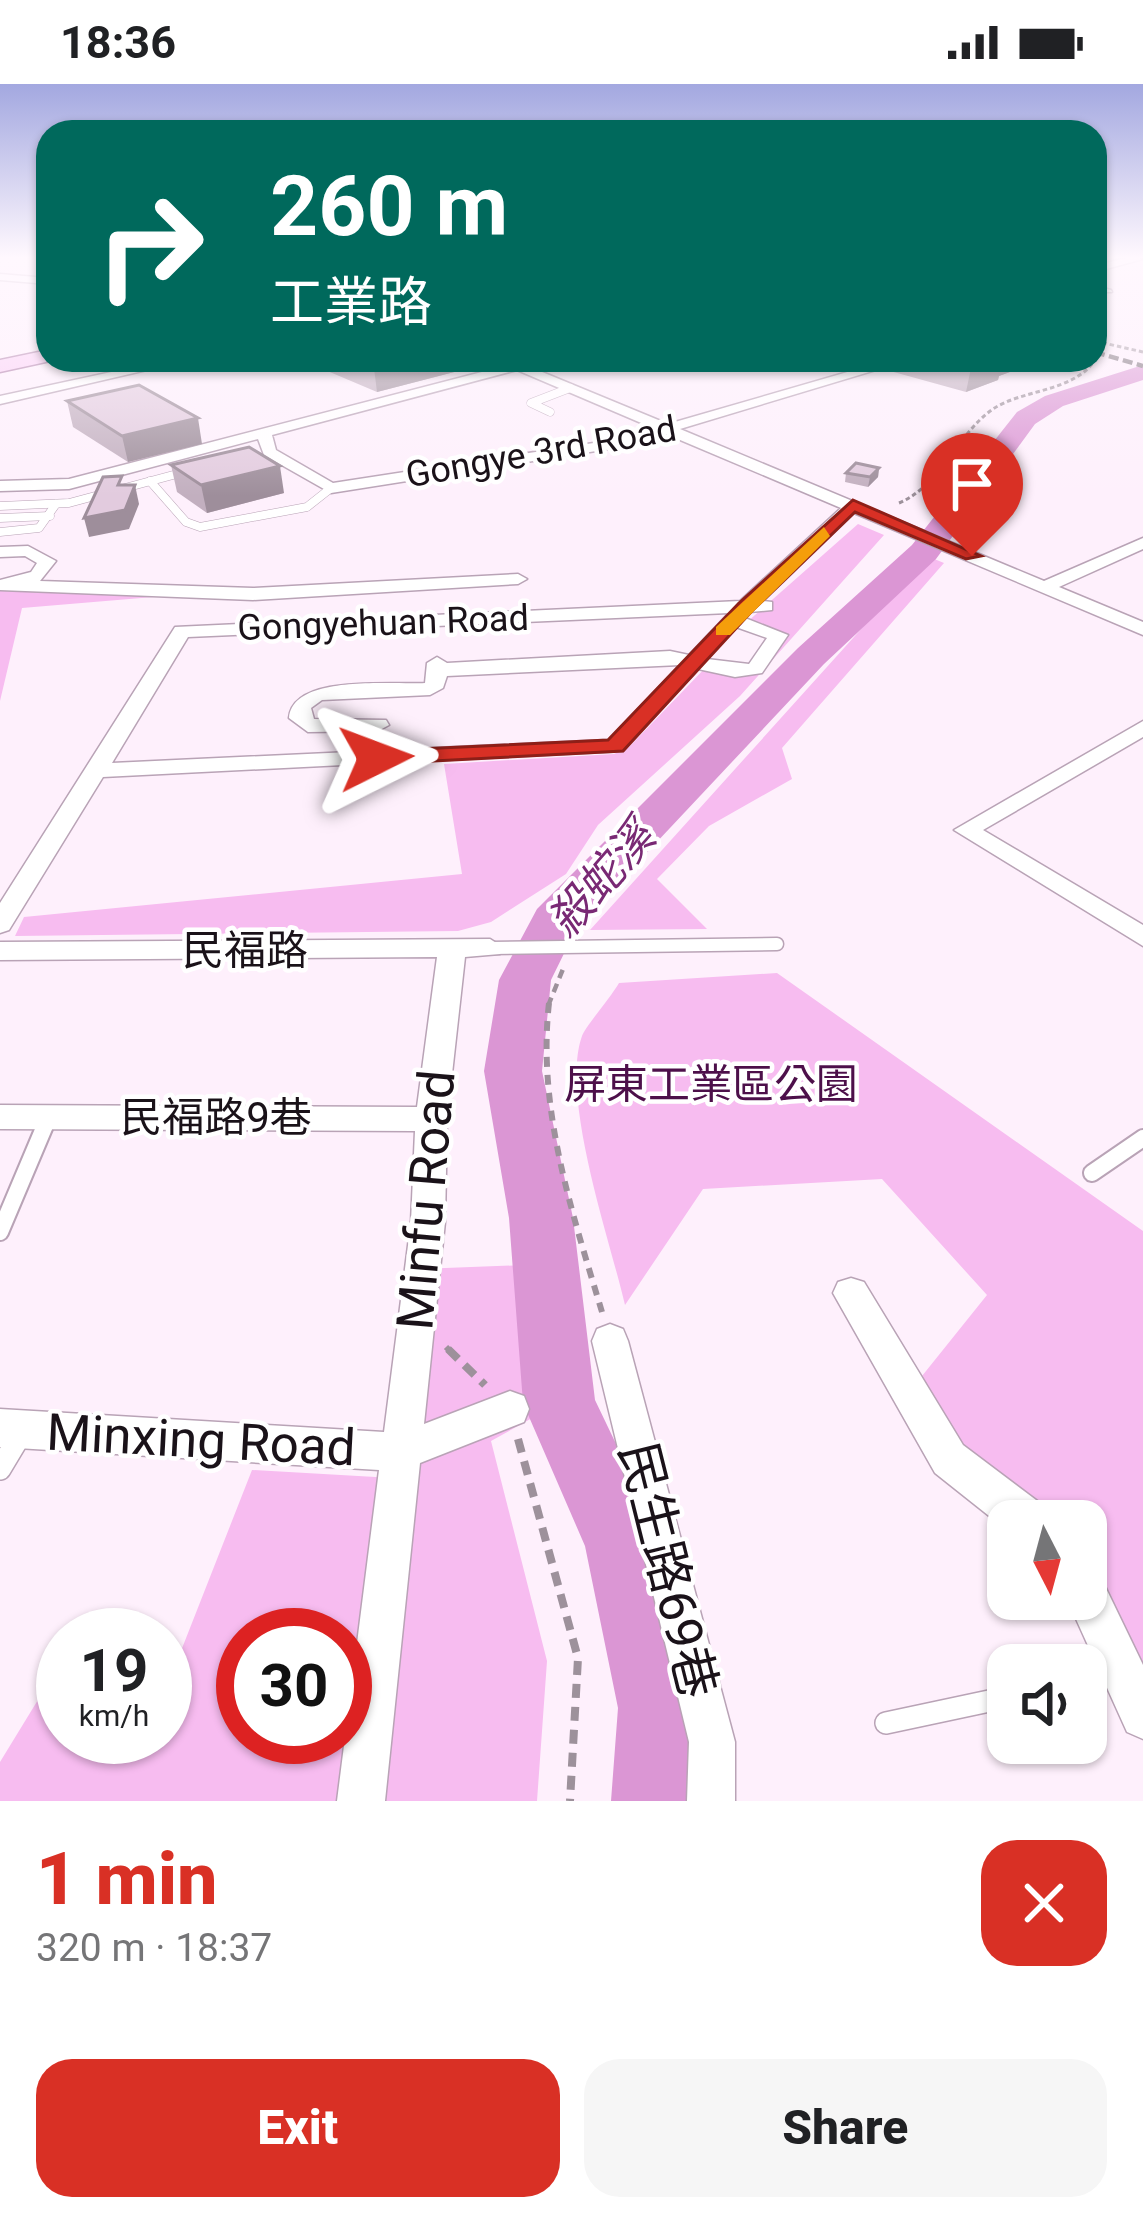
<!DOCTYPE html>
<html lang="en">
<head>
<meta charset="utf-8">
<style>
	:root { --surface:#fff; --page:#f6f6f6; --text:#202124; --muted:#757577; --accent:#d93025 }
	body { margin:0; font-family:Roboto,"Noto Sans TC",sans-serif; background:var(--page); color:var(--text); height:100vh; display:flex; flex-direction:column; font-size:45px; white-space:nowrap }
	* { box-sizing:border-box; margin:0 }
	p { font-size:39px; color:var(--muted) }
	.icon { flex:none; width:66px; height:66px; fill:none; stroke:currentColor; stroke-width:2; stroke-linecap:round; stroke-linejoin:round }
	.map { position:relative; height:1717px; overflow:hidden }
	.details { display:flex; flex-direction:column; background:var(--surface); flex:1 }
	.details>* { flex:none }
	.guide { position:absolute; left:36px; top:36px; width:1071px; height:252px; border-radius:36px; box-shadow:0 3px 9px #0004; background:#00695c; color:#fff; overflow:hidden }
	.needle { width:78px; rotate:174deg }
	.controls { position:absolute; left:987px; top:1416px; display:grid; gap:24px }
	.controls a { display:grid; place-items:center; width:120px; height:120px; border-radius:24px; background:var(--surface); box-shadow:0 3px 9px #0004; font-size:60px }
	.speed { position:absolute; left:36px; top:1524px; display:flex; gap:24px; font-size:60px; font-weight:700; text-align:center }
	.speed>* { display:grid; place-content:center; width:156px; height:156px; border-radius:50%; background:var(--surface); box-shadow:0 3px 9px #0004; line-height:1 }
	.speed small { font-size:30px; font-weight:400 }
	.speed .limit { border:18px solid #d22; background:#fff; color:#111 }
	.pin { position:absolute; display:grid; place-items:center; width:102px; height:102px; color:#fff; margin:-123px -51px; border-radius:50% 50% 50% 0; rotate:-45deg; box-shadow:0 0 12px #0007 }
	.pin .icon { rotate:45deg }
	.me { position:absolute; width:132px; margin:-66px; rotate:87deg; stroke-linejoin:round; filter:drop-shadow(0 0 9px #0008) }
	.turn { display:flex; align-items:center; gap:42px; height:252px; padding:0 36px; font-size:54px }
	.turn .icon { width:156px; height:156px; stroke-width:2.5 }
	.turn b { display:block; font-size:84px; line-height:102px }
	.round { display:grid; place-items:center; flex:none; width:126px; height:126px; border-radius:36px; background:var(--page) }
	.summary { display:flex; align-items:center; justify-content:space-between; height:204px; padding:0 36px }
	h1 { font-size:72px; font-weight:800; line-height:90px; color:var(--accent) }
	.cta { display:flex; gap:24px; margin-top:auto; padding:24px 36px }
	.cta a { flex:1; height:138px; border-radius:36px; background:var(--accent); color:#fff; font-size:48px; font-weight:800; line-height:138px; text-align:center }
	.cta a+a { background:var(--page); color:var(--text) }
	.status { display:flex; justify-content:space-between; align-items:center; height:84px; padding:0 60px; background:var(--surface); direction:ltr }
	.status svg { height:33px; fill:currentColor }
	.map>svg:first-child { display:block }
	.green { fill:#f7bcf0; fill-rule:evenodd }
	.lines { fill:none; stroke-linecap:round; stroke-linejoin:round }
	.river { fill:#db96d4; fill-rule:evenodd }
	.service-far4-casing { stroke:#b9a3b6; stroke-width:8 }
	.service-far3-casing { stroke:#b9a3b6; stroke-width:9 }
	.service-far2-casing { stroke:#b9a3b6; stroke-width:15 }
	.service-far1-casing { stroke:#b9a3b6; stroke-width:20 }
	.service-casing { stroke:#b9a3b6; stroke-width:24 }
	.minor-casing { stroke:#b9a3b6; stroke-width:3 }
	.primary-casing { stroke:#a975a3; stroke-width:3 }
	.path-far3 { stroke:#9d919b; stroke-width:3; stroke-dasharray:4.5 3; stroke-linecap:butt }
	.path-far2 { stroke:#9d919b; stroke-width:4.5; stroke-dasharray:9 6; stroke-linecap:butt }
	.path-far1 { stroke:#9d919b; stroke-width:6; stroke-dasharray:10 8; stroke-linecap:butt }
	.path { stroke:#9d919b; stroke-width:8; stroke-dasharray:14 9; stroke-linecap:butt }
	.service-far4 { stroke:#fff; stroke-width:6 }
	.service-far3 { stroke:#fff; stroke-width:8 }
	.service-far2 { stroke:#fff; stroke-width:12 }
	.service-far1 { stroke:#fff; stroke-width:16 }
	.service { stroke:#fff; stroke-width:21 }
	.minor { fill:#fff; fill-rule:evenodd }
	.primary { fill:#faccf5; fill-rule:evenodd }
	.rail { stroke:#726770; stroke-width:4.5; stroke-dasharray:10 4.5; stroke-linecap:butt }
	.wall { fill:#c2afbf }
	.shaded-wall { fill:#9e8e9b }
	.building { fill:#e2cbde; stroke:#9e8e9b; stroke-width:3 }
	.route { fill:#d93025; stroke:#8d1f18; stroke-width:3 }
	.slow { fill:#f59e0b }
	.labels { text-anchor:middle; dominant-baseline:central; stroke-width:9; stroke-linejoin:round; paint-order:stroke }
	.far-street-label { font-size:36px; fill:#1a1219; stroke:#fff }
	.street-label { font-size:42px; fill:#1a1219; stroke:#fff }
	.park-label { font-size:42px; fill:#4d104a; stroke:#fff }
	.water-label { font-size:45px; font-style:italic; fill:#792974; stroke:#fff }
	.near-street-label { font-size:51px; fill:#1a1219; stroke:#fff }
</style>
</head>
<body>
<div class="status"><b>18:36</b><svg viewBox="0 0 49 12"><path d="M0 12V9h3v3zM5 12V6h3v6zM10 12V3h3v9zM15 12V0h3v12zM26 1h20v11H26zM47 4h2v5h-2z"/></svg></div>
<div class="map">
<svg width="1143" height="1717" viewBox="0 0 1143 1717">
	<rect width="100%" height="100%" fill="#fef0fc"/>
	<g class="green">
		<polygon points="858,440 884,451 740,612 598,741 566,790 491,838 458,847 15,852 24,833 462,790 444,680 614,670 629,663 709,580 747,587 778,552 746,539"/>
		<polygon points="927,472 944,479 782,664 792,695 709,742 657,795 707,845 590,846"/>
		<polygon points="0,501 201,509 22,524 0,617"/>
		<path d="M777,889L1143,1147V1581C1121,1535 1086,1487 1086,1437H1054L965,1372L922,1292L987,1211L882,1095L703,1105L625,1221C610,1156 560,1014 582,952C585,943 611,913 619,899Z"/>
		<path d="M551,1180L581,1294L559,1319L491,1357L547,1577L537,1717H0V1678L63,1575V1653H165V1571L179,1572L252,1386L393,1394L419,1185ZM243,1551H345V1653H243Z"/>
	</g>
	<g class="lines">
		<polygon class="river" points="1143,281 1143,296 1063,322 1035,340 936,475 824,580 577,843 551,896 542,987 573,1134 595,1316 664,1460 704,1624 703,1717 611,1717 618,1624 585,1462 523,1319 509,1134 484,987 499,896 537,825 798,564 912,461 1017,328 1045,312"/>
		<g class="service-far4-casing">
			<polyline id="service-far4" points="830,284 858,276"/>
		</g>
		<g class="service-far3-casing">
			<g id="service-far3">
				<polyline points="550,328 531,319 570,304"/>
				<polyline points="150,397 186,438 200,443 307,423 331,404"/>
				<polyline points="0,422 69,419 188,387"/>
				<polyline points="0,434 50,432"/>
				<polyline points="0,448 39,444 56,420"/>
			</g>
		</g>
		<g class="service-far2-casing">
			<polyline id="service-far2" points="490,864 777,860"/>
		</g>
		<g class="service-far1-casing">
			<g id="service-far1">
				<polyline points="1092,1089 1143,1054"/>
				<polyline points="0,1148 49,1032"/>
			</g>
		</g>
		<g class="service-casing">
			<g id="service">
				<polyline points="0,1385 21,1350"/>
				<polyline points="1086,1596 1116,1590"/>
				<polyline points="886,1639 1008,1613"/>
			</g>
		</g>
		<g class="minor-casing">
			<g id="minor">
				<polygon points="1133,172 1143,175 1095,188 1095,182"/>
				<polygon points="0,190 48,194 48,200 0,196"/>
				<polygon points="1095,202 1111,206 1112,208 1095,208"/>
				<polygon points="167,276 190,276 0,320 0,312"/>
				<path d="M497,276L530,277V283L668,340L889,276H909L680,345L1044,497L1143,454V465L1059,503L1143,538V551L854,429L763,517L772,518V526L750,528L745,534L788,551L762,589L735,593L698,585L623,667L103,693L9,846L0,849V819L175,543L740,517L841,424L666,350L615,364L331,409L264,371L258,355L69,405L0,407V397L69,395L505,282ZM517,286L653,344L613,356L333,399L276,366L272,351ZM729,529L689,571L670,567L447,579L437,573L427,579L425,599C390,601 293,590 289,634L308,648L378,647L389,641L386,636L314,635L311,624L322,616L430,611L443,604L447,592L680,581L609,656L112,679L188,553ZM736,543L767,554L749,580L707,575Z"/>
				<polygon points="28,462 56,477 40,497 253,504 518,490 527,495 518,500 253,516 0,506 0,496 31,488 37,479 25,472 0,473 0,463"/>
				<polygon points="1143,637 1143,653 983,746 1143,841 1143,862 954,746"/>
				<polygon points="490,855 504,864 500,870 465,873 447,1035 445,1138 424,1340 510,1307 524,1312 529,1325 524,1338 420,1379 385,1717 337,1717 379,1386 0,1363 0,1325 384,1348 411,1138 415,1047 0,1045 0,1021 417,1023 437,873 0,876 0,858"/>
				<polygon points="851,1194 864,1198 963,1361 1044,1422 1050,1437 1008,1437 1008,1447 935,1389 833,1209 838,1198"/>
				<polygon points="610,1240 623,1245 628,1257 735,1658 735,1717 687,1717 689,1658 592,1257 597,1245"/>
				<polygon points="1086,1487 1101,1494 1143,1581 1143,1655 1127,1648 1067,1515 1086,1515"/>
			</g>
		</g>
		<g class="primary-casing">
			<polygon id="primary" points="48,266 48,276 55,276 0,288 0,276"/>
		</g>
		<g class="path-far3">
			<polyline points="1095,257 1143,268"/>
			<path d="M899,419C940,402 957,350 993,325C1023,305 1074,308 1095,276"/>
		</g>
		<polyline class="path-far2" points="548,922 563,885"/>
		<g class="path-far1">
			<path d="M549,919C537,1025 572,1128 602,1228"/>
			<polyline points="446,1263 451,1268"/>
		</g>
		<g class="path">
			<polyline points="448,1265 485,1301"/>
			<polyline points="518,1355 578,1574 570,1717"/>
		</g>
		<use href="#service-far4" class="service-far4"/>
		<use href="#service-far3" class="service-far3"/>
		<use href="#service-far2" class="service-far2"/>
		<use href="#service-far1" class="service-far1"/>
		<use href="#service" class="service"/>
		<use href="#minor" class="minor"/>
		<use href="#primary" class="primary"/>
		<polyline class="rail" points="1095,268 1143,282"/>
	</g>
	<g class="wall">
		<polygon points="323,276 489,276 489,279 377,308 325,286"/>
		<polygon points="767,276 837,276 803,288"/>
		<polygon points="891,276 1043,276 999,292 998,296 966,308 890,287"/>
		<polygon points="67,317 202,360 128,378 73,343"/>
		<polygon points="171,381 284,409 207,429 177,408"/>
		<polygon points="879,384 878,393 868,403 845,398 846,389"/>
	</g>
	<g class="shaded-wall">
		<polygon points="407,276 489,276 489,279 377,308 374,284"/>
		<polygon points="804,276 837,276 803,288"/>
		<polygon points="993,276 1043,276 999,292 998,296 966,308 971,284"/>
		<polygon points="198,334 202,360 128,378 122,352"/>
		<polygon points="280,382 284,409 207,429 201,401"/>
		<polygon points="879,384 878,393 868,403 870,393"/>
		<polygon points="135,401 139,420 129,445 89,453 84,434"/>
	</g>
	<g class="building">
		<polygon points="355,276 407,276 374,284"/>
		<polygon points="942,276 993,276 971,284"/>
		<polygon points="139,301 198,334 122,352 67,317"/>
		<polygon points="249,363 280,382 201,401 171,381"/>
		<polygon points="856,379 879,384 870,393 846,389"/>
		<polygon points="122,392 118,401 135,401 125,426 84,434 103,393"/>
	</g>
	<linearGradient id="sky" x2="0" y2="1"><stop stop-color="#a3a8e0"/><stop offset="0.42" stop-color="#fff8fe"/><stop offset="1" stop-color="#fff8fe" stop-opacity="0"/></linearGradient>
	<rect width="1143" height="412" fill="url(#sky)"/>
	<polygon class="route" points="853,416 981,472 966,475 855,428 752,527 623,667 376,680 365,674 376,667 608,656 739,519"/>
	<polygon class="slow" points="824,443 830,452 730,551 716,551 716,543"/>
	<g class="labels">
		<g class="far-street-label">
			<text transform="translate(541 368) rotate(-10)">Gongye 3rd Road</text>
			<text transform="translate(383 539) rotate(-2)">Gongyehuan Road</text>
		</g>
		<g class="street-label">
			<text x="245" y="866">民福路</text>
			<text x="216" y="1033">民福路9巷</text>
		</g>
		<g class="park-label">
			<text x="711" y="1000">屏東工業區公園</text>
		</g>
		<g class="water-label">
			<text transform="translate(601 795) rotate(-49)">殺蛇溪</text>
		</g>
		<g class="near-street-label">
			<text transform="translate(426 1116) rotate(-85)">Minfu Road</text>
			<text transform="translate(201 1356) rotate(3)">Minxing Road</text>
			<text transform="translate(668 1486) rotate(76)">民生路69巷</text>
		</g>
	</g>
</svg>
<div class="controls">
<a><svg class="needle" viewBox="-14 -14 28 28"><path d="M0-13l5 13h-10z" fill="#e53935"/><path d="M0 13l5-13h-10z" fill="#757577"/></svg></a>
<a><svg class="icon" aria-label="sound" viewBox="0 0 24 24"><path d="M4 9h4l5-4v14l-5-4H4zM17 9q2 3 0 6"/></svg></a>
</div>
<div class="speed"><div>19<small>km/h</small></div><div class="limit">30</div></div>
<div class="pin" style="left:972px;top:472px;background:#d93025"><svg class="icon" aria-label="arrive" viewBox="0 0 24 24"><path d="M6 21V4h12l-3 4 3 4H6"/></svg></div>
<svg class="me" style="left:376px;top:674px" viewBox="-20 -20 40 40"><path d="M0-17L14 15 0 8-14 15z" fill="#d93025" stroke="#fff" stroke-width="4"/></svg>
<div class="guide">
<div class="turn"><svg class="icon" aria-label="right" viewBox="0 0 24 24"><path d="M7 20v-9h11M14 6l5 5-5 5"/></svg><div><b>260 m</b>工業路</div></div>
</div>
</div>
<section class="details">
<div class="summary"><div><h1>1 min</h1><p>320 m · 18:37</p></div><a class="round" style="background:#d93025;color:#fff"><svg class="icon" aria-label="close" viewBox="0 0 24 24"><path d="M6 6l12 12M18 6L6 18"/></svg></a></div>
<div class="cta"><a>Exit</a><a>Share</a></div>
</section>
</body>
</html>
